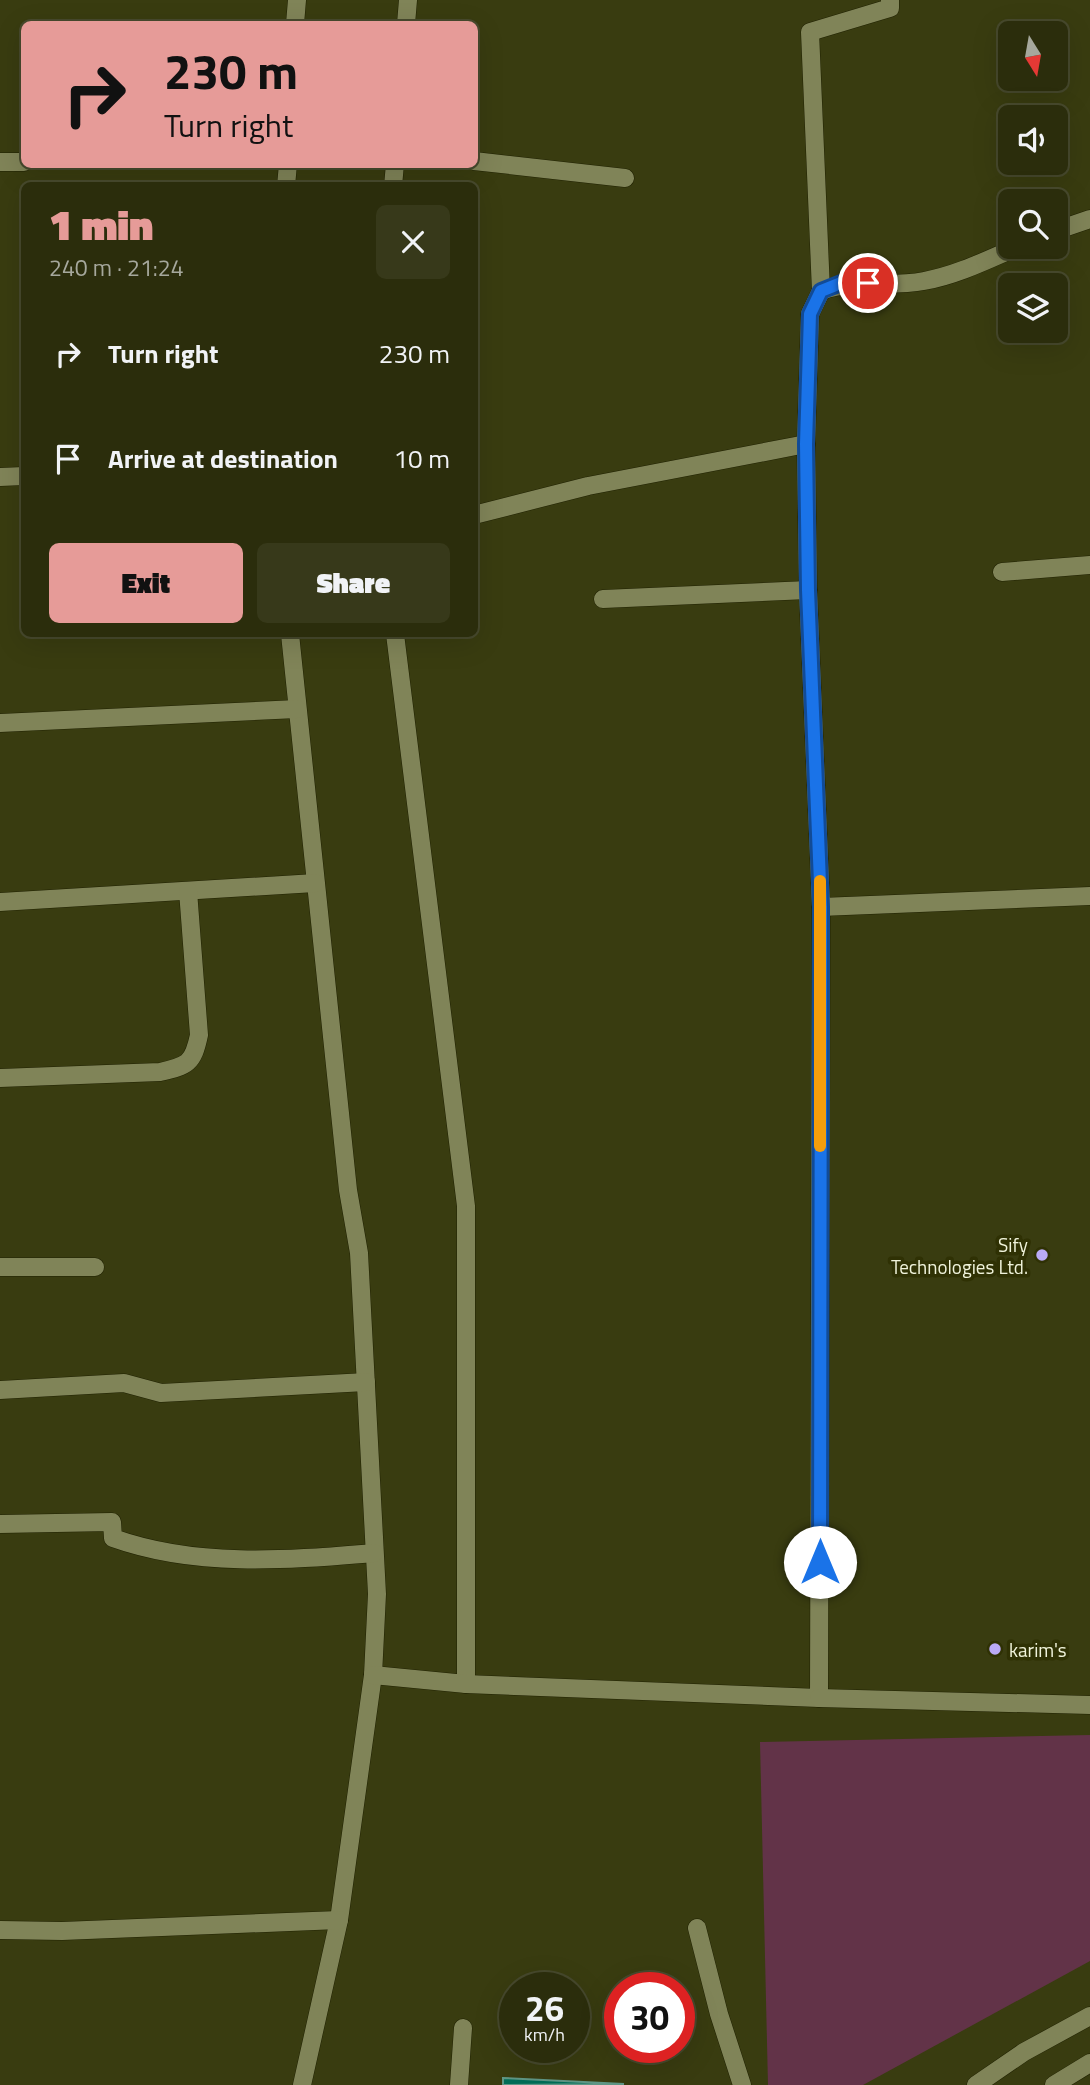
<!DOCTYPE html>
<html lang="en">
<head>
<meta charset="utf-8">
<style>
	:root { --surface:#2b2d0c; --page:#37391a; --text:#f1f3f6; --muted:#a6a89d; --line:#47492d; --accent:#e69b98 }
	body { margin:0; font-family:"Titillium Web",sans-serif; background:var(--page); color:var(--text); height:100vh; display:flex; flex-direction:column; font-size:26px; white-space:nowrap }
	* { box-sizing:border-box; margin:0 }
	p { font-size:23px; color:var(--muted) }
	.icon { flex:none; width:38px; height:38px; fill:none; stroke:currentColor; stroke-width:2; stroke-linecap:round; stroke-linejoin:round }
	.map { position:relative; flex:1; overflow:hidden }
	.side { position:absolute; left:21px; top:182px; width:457px; height:455px; display:flex; flex-direction:column; background:var(--surface); border-radius:10px; box-shadow:0 7px 28px #0002,0 0 0 2px var(--line) }
	.side>* { flex:none }
	.guide { position:absolute; left:21px; top:21px; width:457px; height:147px; border-radius:10px; box-shadow:0 7px 28px #0002,0 0 0 2px var(--line); background:#e69b98; color:#111; overflow:hidden }
	.needle { width:46px; rotate:169deg }
	.buttons { position:absolute; left:998px; top:21px; display:grid; gap:14px }
	.buttons a { display:grid; place-items:center; width:70px; height:70px; border-radius:10px; background:var(--surface); box-shadow:0 7px 28px #0002,0 0 0 2px var(--line); font-size:35px }
	.speed { position:absolute; left:499px; top:1972px; display:flex; gap:14px; font-size:35px; font-weight:700; text-align:center }
	.speed>* { display:grid; place-content:center; width:91px; height:91px; border-radius:50%; background:var(--surface); box-shadow:0 7px 28px #0002,0 0 0 2px var(--line); line-height:1 }
	.speed small { font-size:18px; font-weight:400 }
	.speed .limit { border:10px solid #d22; background:#fff; color:#111 }
	.pin { position:absolute; display:grid; place-items:center; width:60px; height:60px; color:#fff; margin:-30px; border:4px solid #fff; border-radius:50%; box-shadow:0 2px 7px #0007 }
	.me { position:absolute; width:77px; margin:-38px; rotate:0deg; stroke-linejoin:round; filter:drop-shadow(0 0 5px #0008) }
	.turn { display:flex; align-items:center; gap:24px; height:147px; padding:0 28px; font-size:32px }
	.turn .icon { width:91px; height:91px; stroke-width:2.5 }
	.turn b { display:block; font-size:49px; line-height:60px }
	.round { display:grid; place-items:center; flex:none; width:74px; height:74px; border-radius:10px; background:var(--page) }
	.overview { display:flex; align-items:center; justify-content:space-between; height:119px; padding:0 28px }
	h1 { font-size:42px; font-weight:800; line-height:52px; color:var(--accent) }
	.cta { display:flex; gap:14px; margin-top:auto; padding:14px 28px }
	.cta a { flex:1; height:80px; border-radius:10px; background:var(--accent); color:#111; font-size:28px; font-weight:800; line-height:80px; text-align:center }
	.cta a+a { background:var(--page); color:var(--text) }
	ul { padding:0; list-style:none }
	li { display:flex; align-items:center; gap:21px; height:105px; padding:0 28px }
	li div { flex:1 }
	li b { display:block; font-size:26px }
	li em { font-style:normal }
	.map>svg:first-child { display:block }
	.green { fill:#623348 }
	.building { fill:#006e58; stroke:#5f9685; stroke-width:2 }
	.lines { fill:none; stroke-linecap:round; stroke-linejoin:round }
	.lane-casing { stroke:#202202; stroke-width:19 }
	.street-casing { stroke:#202202; stroke-width:19 }
	.secondary-casing { stroke:#202202; stroke-width:19 }
	.lane { stroke:#808458; stroke-width:18 }
	.street { stroke:#808458; stroke-width:18 }
	.secondary { stroke:#808458; stroke-width:18 }
	.route-casing { stroke:#114b97; stroke-width:18 }
	.route { stroke:#1a73e8; stroke-width:12 }
	.slow { stroke:#f59e0b; stroke-width:12 }
	.poi-dot { fill:#baaaf6; stroke:#2f3104; stroke-width:2.5 }
	.labels { text-anchor:middle; dominant-baseline:central; stroke-width:7; stroke-linejoin:round; paint-order:stroke }
	.poi-label { font-size:19px; fill:#f0f3db; stroke:#2f3104; text-anchor:end }
</style>
</head>
<body>
<div class="map">
<svg width="1090" height="2085" viewBox="0 0 1090 2085">
	<rect width="100%" height="100%" fill="#393c10"/>
	<polygon class="green" points="1090,1735 1090,1961 863,2085 768,2085 760,1742"/>
	<polygon class="building" points="503,2078 624,2084 503,2085"/>
	<g class="lines">
		<g class="lane-casing">
			<polyline id="lane" points="697,1928 719,2014 742,2085"/>
		</g>
		<g class="street-casing">
			<g id="street">
				<polyline points="295,24 297,0"/>
				<polyline points="406,24 408,0"/>
				<polyline points="474,161 625,178"/>
				<polyline points="0,162 24,162"/>
				<polyline points="286,186 288,164"/>
				<polyline points="393,186 395,164"/>
				<polyline points="1055,231 1090,219"/>
				<path d="M1017,247C987,260 957,275 924,281C889,288 856,278 821,291L810,314L806,444L808,590L821,907L1090,896"/>
				<polyline points="821,291 810,32 890,8 890,0"/>
				<polyline points="0,477 24,476"/>
				<polyline points="474,515 588,486 806,444"/>
				<polyline points="1002,572 1090,565"/>
				<polyline points="603,599 808,590"/>
				<polyline points="290,634 348,1190 359,1253 377,1594 373,1675 339,1920 302,2085"/>
				<polyline points="395,634 466,1206 466,1684"/>
				<polyline points="0,723 297,709"/>
				<polyline points="0,902 315,883"/>
				<path d="M0,1078L160,1072C187,1066 193,1064 199,1035L188,891"/>
				<polyline points="0,1267 95,1267"/>
				<polyline points="0,1390 124,1383 161,1393 366,1382"/>
				<path d="M0,1524L112,1522L113,1538C197,1568 287,1560 374,1553"/>
				<polyline points="373,1675 466,1684 819,1698 821,907"/>
				<polyline points="819,1698 1090,1705"/>
				<polyline points="0,1930 62,1931 339,1920"/>
				<polyline points="459,2085 463,2028"/>
			</g>
		</g>
		<g class="secondary-casing">
			<g id="secondary">
				<polyline points="976,2085 1024,2052 1090,2016"/>
				<polyline points="1054,2085 1090,2063"/>
			</g>
		</g>
		<use href="#lane" class="lane"/>
		<use href="#street" class="street"/>
		<use href="#secondary" class="secondary"/>
	</g>
	<g class="lines">
		<g class="route-casing">
			<polyline id="route" points="820,1562 821,907 808,590 806,444 810,314 821,291 841,283 868,283"/>
		</g>
		<use href="#route" class="route"/>
		<polyline class="slow" points="820,881 820,1146"/>
	</g>
	<g class="poi-dot">
		<circle cx="1042" cy="1255" r="7"/>
		<circle cx="995" cy="1649" r="7"/>
	</g>
	<g class="labels">
		<g class="poi-label">
			<text x="1028" y="1244">Sify<tspan x="1028" dy="22">Technologies Ltd.</tspan></text>
			<text x="1009" y="1649" text-anchor="start">karim's</text>
		</g>
	</g>
</svg>
<div class="buttons">
<a><svg class="needle" viewBox="-14 -14 28 28"><path d="M0-13l5 13h-10z" fill="#e53935"/><path d="M0 13l5-13h-10z" fill="#a6a89d"/></svg></a>
<a><svg class="icon" aria-label="sound" viewBox="0 0 24 24"><path d="M4 9h4l5-4v14l-5-4H4zM17 9q2 3 0 6"/></svg></a>
<a><svg class="icon" aria-label="search" viewBox="0 0 24 24"><circle cx="10" cy="10" r="6"/><path d="M15 15l6 6"/></svg></a>
<a><svg class="icon" aria-label="layers" viewBox="0 0 24 24"><path d="M12 4l9 5-9 5-9-5zM3 14l9 5 9-5"/></svg></a>
</div>
<div class="speed"><div>26<small>km/h</small></div><div class="limit">30</div></div>
<div class="pin" style="left:868px;top:283px;background:#d93025"><svg class="icon" aria-label="arrive" viewBox="0 0 24 24"><path d="M6 21V4h12l-3 4 3 4H6"/></svg></div>
<svg class="me" style="left:820px;top:1562px" viewBox="-20 -20 40 40"><circle r="19" fill="#fff"/><path d="M0-13L10 11 0 6-10 11z" fill="#1a73e8"/></svg>
<div class="guide">
<div class="turn"><svg class="icon" aria-label="right" viewBox="0 0 24 24"><path d="M7 20v-9h11M14 6l5 5-5 5"/></svg><div><b>230 m</b>Turn right</div></div>
</div>
<section class="side">
<div class="overview"><div><h1>1 min</h1><p>240 m · 21:24</p></div><a class="round"><svg class="icon" aria-label="close" viewBox="0 0 24 24"><path d="M6 6l12 12M18 6L6 18"/></svg></a></div>
<ul>
<li><svg class="icon" aria-label="right" viewBox="0 0 24 24"><path d="M7 20v-9h11M14 6l5 5-5 5"/></svg><div><b>Turn right</b></div><em>230 m</em></li>
<li><svg class="icon" aria-label="arrive" viewBox="0 0 24 24"><path d="M6 21V4h12l-3 4 3 4H6"/></svg><div><b>Arrive at destination</b></div><em>10 m</em></li>
</ul>
<div class="cta"><a>Exit</a><a>Share</a></div>
</section>
</div>
</body>
</html>
